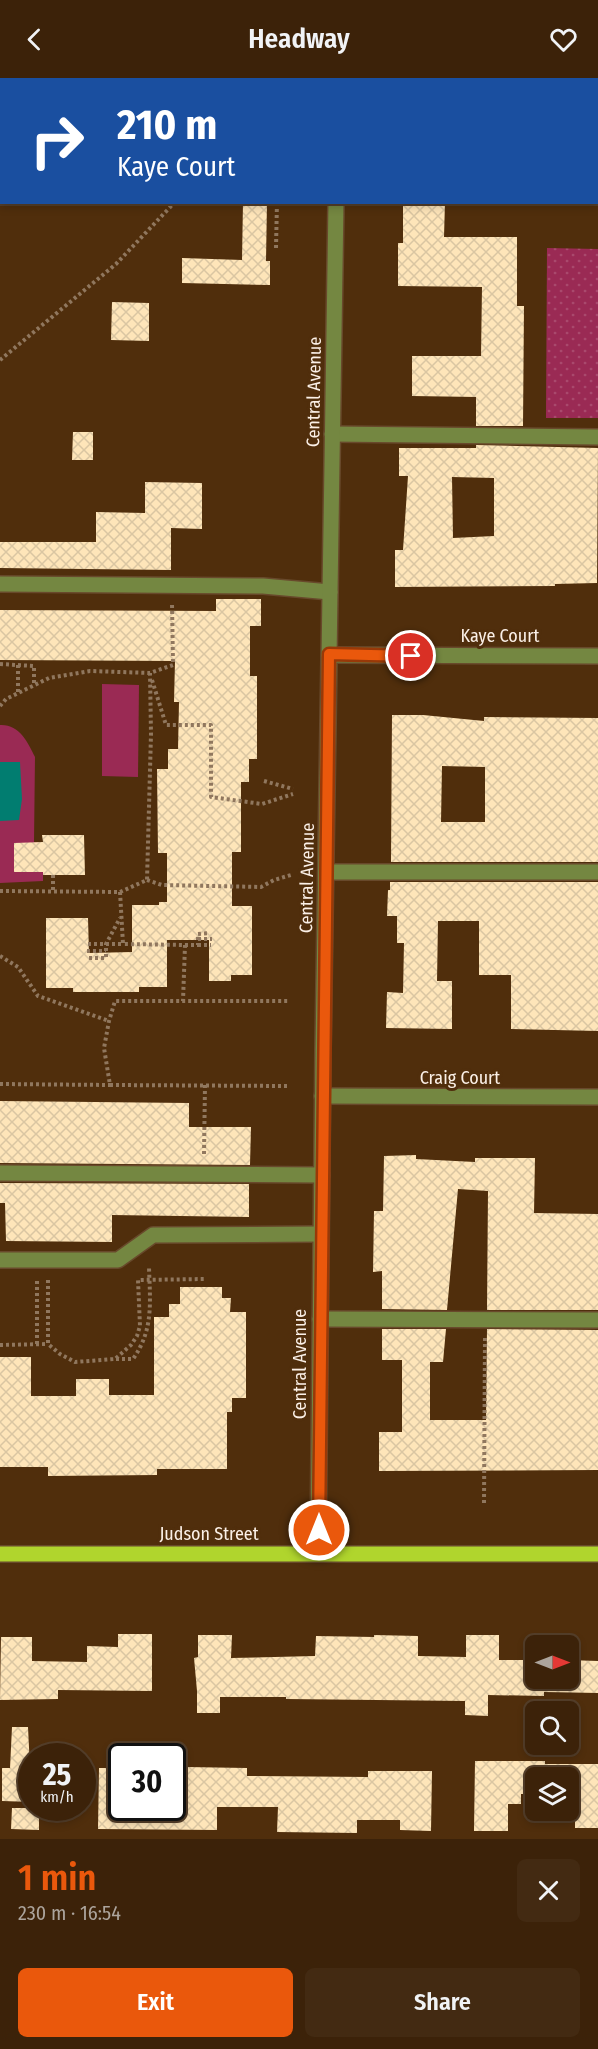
<!DOCTYPE html>
<html lang="en">
<head>
<meta charset="utf-8">
<style>
	:root { --surface:#3c2209; --page:#432a12; --text:#f1f3f6; --muted:#aca49c; --line:#553f2a; --accent:#ea580c }
	body { margin:0; font-family:"Fira Sans Condensed",sans-serif; background:var(--page); color:var(--text); height:100vh; display:flex; flex-direction:column; font-size:22px; white-space:nowrap }
	* { box-sizing:border-box; margin:0 }
	p { font-size:20px; color:var(--muted) }
	.icon { flex:none; width:33px; height:33px; fill:none; stroke:currentColor; stroke-width:2; stroke-linecap:round; stroke-linejoin:round }
	.map { position:relative; height:1761px; overflow:hidden }
	.drawer { display:flex; flex-direction:column; background:var(--surface); flex:1 }
	.drawer>* { flex:none }
	.banner { position:absolute; left:0px; top:0px; width:598px; height:126px; box-shadow:0 3px 9px #0003,0 0 0 2px var(--line); background:#1a4fa0; color:#fff; overflow:hidden }
	.needle { width:39px; rotate:90deg }
	.controls { position:absolute; left:525px; top:1557px; display:grid; gap:12px }
	.controls a { display:grid; place-items:center; width:54px; height:54px; border-radius:9px; background:var(--surface); box-shadow:0 3px 9px #0003,0 0 0 2px var(--line); font-size:30px }
	.speed { position:absolute; left:18px; top:1665px; display:flex; gap:12px; font-size:30px; font-weight:700; text-align:center }
	.speed>* { display:grid; place-content:center; width:78px; height:78px; border-radius:50%; background:var(--surface); box-shadow:0 3px 9px #0003,0 0 0 2px var(--line); line-height:1 }
	.speed small { font-size:15px; font-weight:400 }
	.speed .limit { border:3px solid #111; border-radius:9px; background:#fff; color:#111 }
	.pin { position:absolute; display:grid; place-items:center; width:51px; height:51px; color:#fff; margin:-26px; border:3px solid #fff; border-radius:50%; box-shadow:0 2px 6px #0007 }
	.me { position:absolute; width:66px; margin:-33px; rotate:0deg; stroke-linejoin:round; filter:drop-shadow(0 0 4px #0008) }
	.turn { display:flex; align-items:center; gap:21px; height:126px; padding:0 18px; font-size:27px }
	.turn .icon { width:78px; height:78px; stroke-width:2.5 }
	.turn b { display:block; font-size:42px; line-height:51px }
	.round { display:grid; place-items:center; flex:none; width:63px; height:63px; border-radius:9px; background:var(--page) }
	.summary { display:flex; align-items:center; justify-content:space-between; height:102px; padding:0 18px }
	h1 { font-size:36px; font-weight:600; line-height:45px; color:var(--accent) }
	.action { display:flex; gap:12px; margin-top:auto; padding:12px 18px }
	.action a { flex:1; height:69px; border-radius:9px; background:var(--accent); color:#fff; font-size:24px; font-weight:600; line-height:69px; text-align:center }
	.action a+a { background:var(--page); color:var(--text) }
	header { display:flex; justify-content:space-between; align-items:center; height:78px; padding:0 18px; background:var(--surface); font-size:27px; font-weight:600 }
	.map>svg:first-child { display:block }
	.grass { fill:url(#grass-dots) }
	.pitch { fill:#9a2a54 }
	.water { fill:#017d70 }
	.building { fill:url(#building-cross-hatch); fill-rule:evenodd }
	.lines { fill:none; stroke-linecap:round; stroke-linejoin:round }
	.minor-casing { stroke:#68492b; stroke-width:18 }
	.major-casing { stroke:#68492b; stroke-width:18 }
	.path { stroke:#90775e; stroke-width:4; stroke-dasharray:3 3; stroke-linecap:butt }
	.minor { stroke:#748741; stroke-width:15 }
	.major { stroke:#b0d52d; stroke-width:15 }
	.route-casing { stroke:#983908; stroke-width:15 }
	.route { stroke:#ea580c; stroke-width:10 }
	.labels { text-anchor:middle; dominant-baseline:central; stroke-width:6; stroke-linejoin:round; paint-order:stroke }
	.street-label { font-size:18px; fill:#fbf0e7; stroke:#502e0c }
</style>
</head>
<body>
<header><svg class="icon" aria-label="back" viewBox="0 0 24 24"><path d="M15 5l-7 7 7 7"/></svg>Headway<svg class="icon" aria-label="heart" viewBox="0 0 24 24"><path d="M12 20l-8-8c-3-5 5-10 8-4 3-6 11-1 8 4z"/></svg></header>
<div class="map">
<svg width="598" height="1761" viewBox="0 0 598 1761">
	<defs>
		<pattern id="grass-dots" width="8" height="8" patternUnits="userSpaceOnUse" patternTransform="scale(1.5)"><rect width="8" height="8" fill="#9a2a54"/><path d="M2 2h.1M6 6h.1" fill="none" stroke="#a9496d" stroke-width="1.8" stroke-linecap="round"/></pattern>
		<pattern id="building-cross-hatch" width="8" height="8" patternUnits="userSpaceOnUse" patternTransform="scale(1.5)"><rect width="8" height="8" fill="#fee5b9"/><path d="M0 0l8 8M0 8l8-8" fill="none" stroke="#dac6a2"/></pattern>
	</defs>
	<rect width="100%" height="100%" fill="#502e0c"/>
	<polygon class="grass" points="547,170 598,171 598,340 546,340"/>
	<g class="pitch">
		<polygon points="102,606 139,607 138,699 102,698"/>
		<path d="M0,647C19,646 28,664 35,679L34,764L43,765V803L0,805Z"/>
	</g>
	<polygon class="water" points="0,684 20,684 22,721 19,742 0,743"/>
	<g class="building">
		<polygon points="243,124 267,124 266,183 270,183 270,207 182,205 182,180 242,182"/>
		<polygon points="403,124 445,124 444,159 517,159 517,228 524,228 523,348 476,348 476,319 412,318 412,278 481,278 482,209 398,208 398,165 403,165"/>
		<polygon points="112,224 149,225 149,263 111,262"/>
		<polygon points="73,354 93,354 93,382 72,382"/>
		<path d="M476,367L598,370L597,505L555,506V508L395,509V472H403L408,398H399V370H476ZM452,399L494,400V458L453,460Z"/>
		<polygon points="145,404 202,405 202,451 171,450 171,492 0,490 0,464 96,464 96,434 145,435"/>
		<polygon points="216,521 261,521 261,548 250,548 250,598 257,598 257,681 249,681 249,704 241,704 241,774 232,774 232,828 252,828 252,897 231,897 231,903 209,903 209,862 167,862 167,909 139,909 139,914 73,914 73,910 46,910 46,840 88,840 89,875 132,874 132,827 159,827 159,824 167,824 167,775 158,775 157,691 168,691 168,671 178,671 179,624 174,624 175,583 0,582 0,532 216,533"/>
		<path d="M392,637H423L484,643V639L598,640V784H391ZM442,688L485,689V744H441Z"/>
		<polygon points="42,757 84,757 85,797 43,797 43,794 14,794 14,765 43,764"/>
		<polygon points="390,804 598,804 598,953 511,951 511,897 479,897 479,843 438,843 437,903 452,903 452,951 386,950 387,914 403,915 404,865 397,865 397,838 387,838 388,812 390,812"/>
		<polygon points="0,1023 189,1025 189,1049 251,1049 250,1087 0,1085"/>
		<polygon points="416,1077 416,1081 475,1084 475,1080 535,1080 534,1135 598,1136 598,1232 487,1232 488,1113 458,1111 447,1232 382,1231 382,1193 373,1194 374,1133 383,1133 384,1078"/>
		<polygon points="0,1105 249,1106 249,1139 112,1137 112,1164 6,1163 5,1125 0,1125"/>
		<polygon points="180,1209 222,1209 222,1220 231,1220 230,1234 246,1234 246,1320 232,1320 232,1334 227,1334 227,1391 157,1391 157,1397 48,1398 48,1389 0,1389 0,1279 31,1279 31,1318 76,1318 76,1301 109,1301 109,1317 154,1317 154,1239 169,1239 169,1226 180,1226"/>
		<polygon points="382,1251 446,1251 443,1284 430,1284 430,1342 486,1342 487,1251 598,1252 598,1392 379,1393 379,1354 402,1354 402,1282 382,1282"/>
		<polygon points="118,1556 152,1556 152,1613 58,1612 58,1621 0,1622 1,1559 32,1559 32,1583 87,1584 87,1568 118,1569"/>
		<polygon points="198,1557 232,1557 231,1580 315,1578 316,1558 374,1559 374,1557 418,1558 418,1578 466,1579 466,1557 499,1557 499,1582 536,1582 536,1600 568,1600 568,1582 598,1583 598,1615 544,1614 544,1618 488,1617 488,1638 465,1637 465,1623 286,1621 286,1619 220,1619 220,1635 197,1635 197,1613 194,1580 198,1579"/>
		<polygon points="12,1649 28,1649 30,1690 32,1690 32,1724 2,1723 2,1690 10,1690"/>
		<polygon points="475,1683 545,1683 545,1686 598,1686 598,1750 575,1750 575,1716 568,1715 568,1700 536,1700 536,1716 521,1716 521,1726 508,1726 508,1753 474,1753"/>
		<polygon points="186,1689 247,1690 247,1698 368,1699 368,1693 432,1693 431,1753 400,1752 400,1742 357,1742 357,1755 277,1754 278,1729 217,1729 217,1752 98,1751 99,1690 122,1690 122,1730 186,1730"/>
		<polygon points="12,1730 39,1730 39,1752 11,1751"/>
	</g>
	<g class="lines">
		<g class="minor-casing">
			<g id="minor">
				<polyline points="338,2 338,0"/>
				<polyline points="332,356 598,359"/>
				<polyline points="0,506 263,508 330,514"/>
				<polyline points="329,577 598,578"/>
				<polyline points="327,794 598,794"/>
				<polyline points="322,1018 598,1019"/>
				<polyline points="0,1095 322,1097"/>
				<polyline points="0,1182 118,1182 153,1157 321,1156"/>
				<polyline points="320,1241 598,1242"/>
				<polyline points="318,1475 323,972 336,124"/>
			</g>
		</g>
		<g class="major-casing">
			<polyline id="major" points="0,1476 598,1476"/>
		</g>
		<g class="path">
			<polyline points="276,170 277,124"/>
			<polyline points="0,282 116,186 175,124"/>
			<polyline points="0,586 34,588 34,607"/>
			<polyline points="18,587 18,615"/>
			<polyline points="152,602 166,647 211,647 211,719 262,726 293,716"/>
			<polyline points="0,628 6,621 49,600 90,593 150,595 173,587 172,526"/>
			<polyline points="264,703 293,711"/>
			<polyline points="53,797 53,813"/>
			<polyline points="147,802 162,807 261,809 274,802 291,797"/>
			<polyline points="0,813 120,814 147,802 151,656 150,595"/>
			<polyline points="120,814 123,866 185,867 183,923"/>
			<polyline points="198,861 212,861"/>
			<polyline points="88,866 123,866"/>
			<polyline points="185,867 198,867 198,856 210,855"/>
			<polyline points="198,867 211,867"/>
			<polyline points="87,873 106,873"/>
			<polyline points="0,878 18,889 38,918 109,943"/>
			<polyline points="89,880 106,880 106,866 120,840"/>
			<polyline points="0,1006 110,1007"/>
			<polyline points="287,1008 110,1007 104,970 109,943 115,923 288,923"/>
			<polyline points="204,1076 205,1007"/>
			<polyline points="48,1202 48,1266 60,1276 75,1284 115,1281 131,1267 137,1258 140,1248 138,1202 206,1201"/>
			<polyline points="37,1203 37,1266"/>
			<polyline points="0,1267 48,1266"/>
			<path d="M116,1281H133C154,1251 150,1224 149,1189"/>
			<polyline points="484,1425 485,1260"/>
		</g>
		<use href="#minor" class="minor"/>
		<use href="#major" class="major"/>
	</g>
	<g class="lines">
		<g class="route-casing">
			<polyline id="route" points="319,1452 329,576 411,578"/>
		</g>
		<use href="#route" class="route"/>
	</g>
	<g class="labels">
		<g class="street-label">
			<text transform="translate(314 314) rotate(-89)">Central Avenue</text>
			<text x="500" y="558">Kaye Court</text>
			<text transform="translate(307 800) rotate(-89)">Central Avenue</text>
			<text x="460" y="1000">Craig Court</text>
			<text transform="translate(300 1286) rotate(-90)">Central Avenue</text>
			<text x="209" y="1456">Judson Street</text>
		</g>
	</g>
</svg>
<div class="controls">
<a><svg class="needle" viewBox="-14 -14 28 28"><path d="M0-13l5 13h-10z" fill="#e53935"/><path d="M0 13l5-13h-10z" fill="#aca49c"/></svg></a>
<a><svg class="icon" aria-label="search" viewBox="0 0 24 24"><circle cx="10" cy="10" r="6"/><path d="M15 15l6 6"/></svg></a>
<a><svg class="icon" aria-label="layers" viewBox="0 0 24 24"><path d="M12 4l9 5-9 5-9-5zM3 14l9 5 9-5"/></svg></a>
</div>
<div class="speed"><div>25<small>km/h</small></div><div class="limit">30</div></div>
<div class="pin" style="left:411px;top:578px;background:#d93025"><svg class="icon" aria-label="arrive" viewBox="0 0 24 24"><path d="M6 21V4h12l-3 4 3 4H6"/></svg></div>
<svg class="me" style="left:319px;top:1452px" viewBox="-20 -20 40 40"><circle r="17" fill="#ea580c" stroke="#fff" stroke-width="3"/><path d="M0-11L8 9 0 5-8 9z" fill="#fff"/></svg>
<div class="banner">
<div class="turn"><svg class="icon" aria-label="right" viewBox="0 0 24 24"><path d="M7 20v-9h11M14 6l5 5-5 5"/></svg><div><b>210 m</b>Kaye Court</div></div>
</div>
</div>
<section class="drawer">
<div class="summary"><div><h1>1 min</h1><p>230 m · 16:54</p></div><a class="round"><svg class="icon" aria-label="close" viewBox="0 0 24 24"><path d="M6 6l12 12M18 6L6 18"/></svg></a></div>
<div class="action"><a>Exit</a><a>Share</a></div>
</section>
</body>
</html>
